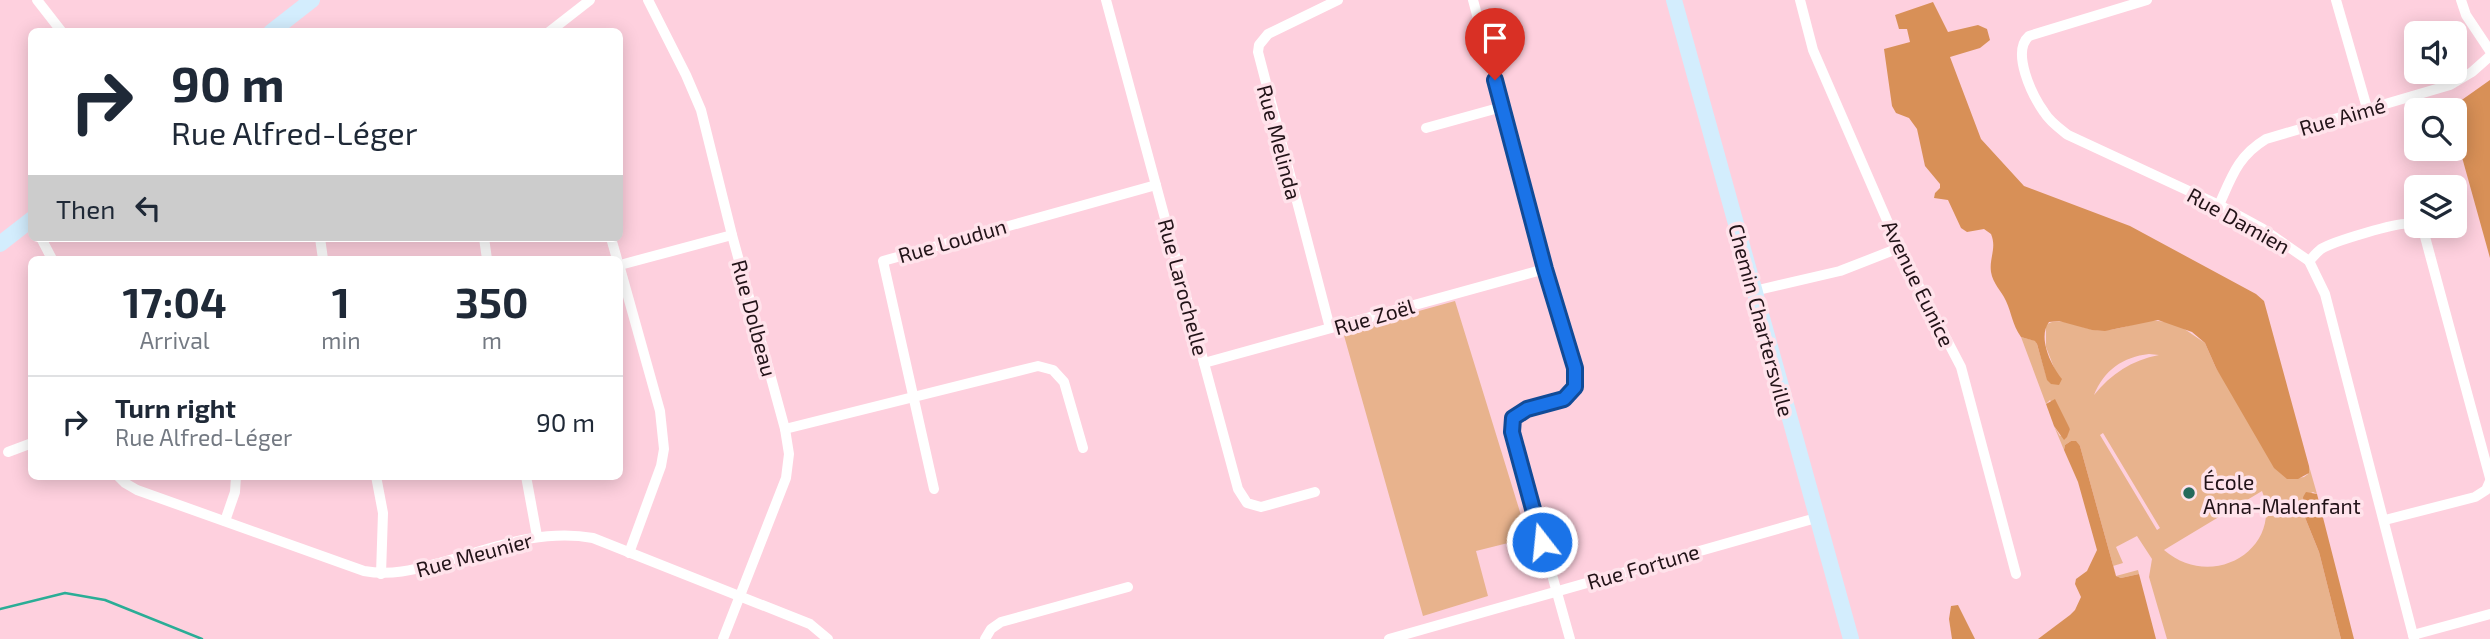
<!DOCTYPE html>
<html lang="en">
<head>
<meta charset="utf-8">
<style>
	:root { --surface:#fff; --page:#f6f6f7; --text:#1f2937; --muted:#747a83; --line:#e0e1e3 }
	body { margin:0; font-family:"Exo 2",sans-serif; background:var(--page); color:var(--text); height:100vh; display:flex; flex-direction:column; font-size:26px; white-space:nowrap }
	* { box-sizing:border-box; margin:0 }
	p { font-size:23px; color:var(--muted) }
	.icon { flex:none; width:38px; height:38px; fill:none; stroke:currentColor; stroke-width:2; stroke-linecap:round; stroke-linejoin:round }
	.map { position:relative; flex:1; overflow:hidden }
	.sheet { position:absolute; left:28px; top:256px; width:595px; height:224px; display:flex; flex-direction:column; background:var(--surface); border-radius:10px; box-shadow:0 4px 18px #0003 }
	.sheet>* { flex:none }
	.banner { position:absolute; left:28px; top:28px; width:595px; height:214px; border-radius:10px; box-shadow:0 4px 18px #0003; background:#fff; color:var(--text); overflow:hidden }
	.buttons { position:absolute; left:2404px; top:21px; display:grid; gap:14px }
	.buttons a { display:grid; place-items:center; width:63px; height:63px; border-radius:10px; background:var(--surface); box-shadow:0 4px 18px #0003; font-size:35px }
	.pin { position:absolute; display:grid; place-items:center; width:60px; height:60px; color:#fff; margin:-72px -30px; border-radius:50% 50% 50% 0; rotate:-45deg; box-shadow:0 0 7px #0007 }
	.pin .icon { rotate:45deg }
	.me { position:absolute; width:77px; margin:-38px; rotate:344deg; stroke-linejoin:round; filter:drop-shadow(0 0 5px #0008) }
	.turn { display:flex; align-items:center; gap:24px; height:147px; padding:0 28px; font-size:32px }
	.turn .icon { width:91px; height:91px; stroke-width:2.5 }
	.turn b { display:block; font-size:49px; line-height:60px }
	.then { display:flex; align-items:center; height:66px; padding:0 28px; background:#0003; gap:14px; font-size:26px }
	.eta { display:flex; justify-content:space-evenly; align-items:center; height:119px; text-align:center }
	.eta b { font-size:42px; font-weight:700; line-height:49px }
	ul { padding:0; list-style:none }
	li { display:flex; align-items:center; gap:21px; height:91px; padding:0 28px; border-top:2px solid var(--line) }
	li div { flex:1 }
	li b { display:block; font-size:26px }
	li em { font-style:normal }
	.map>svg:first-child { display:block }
	.green { fill:#e8b38d; fill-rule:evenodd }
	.forest { fill:#d89057 }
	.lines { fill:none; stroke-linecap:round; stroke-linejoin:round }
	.stream { stroke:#2bad96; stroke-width:2.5 }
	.street { stroke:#fff; stroke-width:10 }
	.secondary { stroke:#d3edfd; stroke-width:16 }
	.route-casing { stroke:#114b97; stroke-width:18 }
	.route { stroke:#1a73e8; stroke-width:12 }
	.poi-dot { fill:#266a5c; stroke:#ffe3eb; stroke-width:2.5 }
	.labels { text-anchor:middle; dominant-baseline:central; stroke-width:7; stroke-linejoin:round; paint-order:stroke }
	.street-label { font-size:21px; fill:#221318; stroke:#ffe3eb }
	.poi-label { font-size:21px; fill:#221318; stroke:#ffe3eb; text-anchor:start }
</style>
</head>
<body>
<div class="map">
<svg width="2490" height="639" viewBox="0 0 2490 639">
	<rect width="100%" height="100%" fill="#fed0de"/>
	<g class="green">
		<polygon points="1455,301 1528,538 1476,551 1488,596 1423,616 1343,332"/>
		<path d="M2151,320L2166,322L2180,326L2205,343L2216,368L2292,479L2304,477L2308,474L2309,466L2317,494L2313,492L2303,497L2304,515L2319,552L2341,639H2167L2149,577L2152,559L2137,536L2116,547L2123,563L2113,566L2116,576L2138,570L2139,574L2121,578L2116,576L2080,446L2071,441L2065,445L2064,450L2054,426L2060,436L2070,429L2050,400L2046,404L2021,337L2036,341L2046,375L2056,373L2046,347V325C2060,315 2079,328 2095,330C2113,332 2133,324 2151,320ZM2149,354L2159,355C2132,360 2111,374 2094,395C2104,370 2123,357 2149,354ZM2103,433L2160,528L2157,530L2100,435ZM2262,491C2284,548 2213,592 2164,550Z"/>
	</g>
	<g class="forest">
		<path d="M1933,2L1948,32L1978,25L1987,29L1990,40L1980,48L1950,57L1981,139L2024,186L2130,226L2256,294L2264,301L2309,466V473L2298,479H2287L2274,468L2216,368L2205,343L2192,332L2158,320L2105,331L2092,330L2059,321L2049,322C2037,338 2052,367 2062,379L2059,385L2051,384L2047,380L2037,344L2035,341L2021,337C2012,324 2012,314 2006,301C2001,290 1993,284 1991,272C1989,258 1997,248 1991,234L1984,229L1967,232L1961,228L1948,200L1934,198L1935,193L1940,188V184L1925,166L1917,129L1909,118L1896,113L1892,106L1884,49L1910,42L1907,29H1899L1895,15Z"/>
		<polygon points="2490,80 2490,258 2455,132 2455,110 2449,109"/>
		<polygon points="2055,399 2070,429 2067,437 2064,440 2054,426 2046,404"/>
		<polygon points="2071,441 2076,441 2080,446 2116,576 2121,578 2139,574 2156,639 2038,639 2070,615 2075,610 2081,597 2075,584 2076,579 2087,571 2097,550 2078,482 2064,450 2065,445"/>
		<polygon points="2306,492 2317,494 2354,639 2341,639 2319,552 2304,515 2303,497"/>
		<polygon points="1958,605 1975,639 1952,639 1949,619 1951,606"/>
	</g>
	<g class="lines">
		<polyline class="stream" points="0,609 65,593 105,600 202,639"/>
		<g class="street">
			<polyline points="37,0 62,32"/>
			<polyline points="648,0 686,75 701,110 732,235 785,429 789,454 786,478 723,639"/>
			<polyline points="1106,0 1238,489 1247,503 1261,507 1315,492"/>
			<polyline points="1473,0 1545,269 1575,368 1575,388 1564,399 1527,409 1513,418 1512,432 1570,639"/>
			<polyline points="1800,0 1813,50 1899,248 1961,367 2016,574"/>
			<path d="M2147,0L2029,36C2011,52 2032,95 2044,112C2050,122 2059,128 2068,135L2219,205L2263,229L2309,261L2325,294L2414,639"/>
			<polyline points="2336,0 2367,108"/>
			<polyline points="2461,0 2466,15 2490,51"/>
			<polyline points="549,32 590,0"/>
			<polyline points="1426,128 1502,107"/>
			<path d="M2219,205C2232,176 2238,156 2266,139L2450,85L2472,72L2490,56"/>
			<polyline points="41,238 52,259"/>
			<polyline points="320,238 323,259"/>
			<polyline points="484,238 487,259"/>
			<polyline points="611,238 617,259"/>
			<path d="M2309,261C2313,257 2317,252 2321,249C2332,242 2400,221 2411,224C2417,225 2420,229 2424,233L2490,478"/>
			<polyline points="620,265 732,235"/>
			<polyline points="620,268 660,411 664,449 661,466 629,553"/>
			<polyline points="1754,291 1840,271 1899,248"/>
			<polyline points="1330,328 1258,52 1259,45 1268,34 1338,0"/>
			<polyline points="1204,363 1545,269"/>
			<polyline points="785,429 1038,366 1053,370 1064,382 1083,448"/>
			<polyline points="8,452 32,443"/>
			<path d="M118,476L125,483L137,490L364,571C391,576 413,570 439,563C490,549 540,528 593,538L810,624L828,639"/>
			<polyline points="376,476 383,513 381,574"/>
			<polyline points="526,476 537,536"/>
			<polyline points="934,489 883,261 1156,185"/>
			<polyline points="2385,520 2475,497 2486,490 2490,481"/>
			<polyline points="225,521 235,492 236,476"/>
			<polyline points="2413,635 2490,614"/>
			<polyline points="985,639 991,629 1001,622 1128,587"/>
			<polyline points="1389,639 1816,518"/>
		</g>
		<g class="secondary">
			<polyline points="1674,0 1851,639"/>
			<polyline points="271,32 312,0"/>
			<polyline points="0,244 32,219"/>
		</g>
	</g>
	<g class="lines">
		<g class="route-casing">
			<polyline id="route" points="1495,80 1545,269 1575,368 1575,387 1564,399 1527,409 1513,418 1512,432 1542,542"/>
		</g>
		<use href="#route" class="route"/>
	</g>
	<circle class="poi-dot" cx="2189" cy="493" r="7"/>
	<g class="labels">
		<g class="street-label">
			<text transform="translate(2342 116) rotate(-16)">Rue Aimé</text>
			<text transform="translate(1280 142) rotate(75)">Rue Melinda</text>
			<text transform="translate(2239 220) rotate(29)">Rue Damien</text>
			<text transform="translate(952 240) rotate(-16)">Rue Loudun</text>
			<text transform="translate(1919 283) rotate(64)">Avenue Eunice</text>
			<text transform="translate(1184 287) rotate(75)">Rue Larochelle</text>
			<text transform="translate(1374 316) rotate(-16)">Rue Zoël</text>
			<text transform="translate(755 318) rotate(75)">Rue Dolbeau</text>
			<text transform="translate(1762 320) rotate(75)">Chemin Chartersville</text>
			<text transform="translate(474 554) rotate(-15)">Rue Meunier</text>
			<text transform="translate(1643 566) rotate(-16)">Rue Fortune</text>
		</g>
		<g class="poi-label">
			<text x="2203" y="481">École<tspan x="2203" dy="24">Anna-Malenfant</tspan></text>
		</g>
	</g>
</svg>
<div class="buttons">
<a><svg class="icon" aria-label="sound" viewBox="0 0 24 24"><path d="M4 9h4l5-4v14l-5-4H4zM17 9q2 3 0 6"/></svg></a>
<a><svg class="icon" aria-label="search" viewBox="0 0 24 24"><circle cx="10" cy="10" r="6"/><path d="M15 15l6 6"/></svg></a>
<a><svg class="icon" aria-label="layers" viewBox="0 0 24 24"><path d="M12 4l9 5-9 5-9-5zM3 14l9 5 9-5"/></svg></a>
</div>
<div class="pin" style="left:1495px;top:80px;background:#d93025"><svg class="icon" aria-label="arrive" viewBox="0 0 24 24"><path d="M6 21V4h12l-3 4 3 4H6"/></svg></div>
<svg class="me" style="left:1542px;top:542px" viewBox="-20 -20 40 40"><circle r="17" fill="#1a73e8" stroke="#fff" stroke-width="3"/><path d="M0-11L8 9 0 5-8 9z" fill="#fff"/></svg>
<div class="banner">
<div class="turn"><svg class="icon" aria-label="right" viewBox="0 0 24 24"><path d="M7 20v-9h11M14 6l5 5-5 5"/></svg><div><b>90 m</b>Rue Alfred-Léger</div></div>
<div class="then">Then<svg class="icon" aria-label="left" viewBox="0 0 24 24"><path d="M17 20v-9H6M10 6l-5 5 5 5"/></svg></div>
</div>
<section class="sheet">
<div class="eta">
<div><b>17:04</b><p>Arrival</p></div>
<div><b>1</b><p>min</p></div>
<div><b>350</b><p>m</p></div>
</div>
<ul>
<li><svg class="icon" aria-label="right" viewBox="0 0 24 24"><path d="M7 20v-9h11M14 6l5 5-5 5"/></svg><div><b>Turn right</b><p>Rue Alfred-Léger</p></div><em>90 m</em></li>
</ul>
</section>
</div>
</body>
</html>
